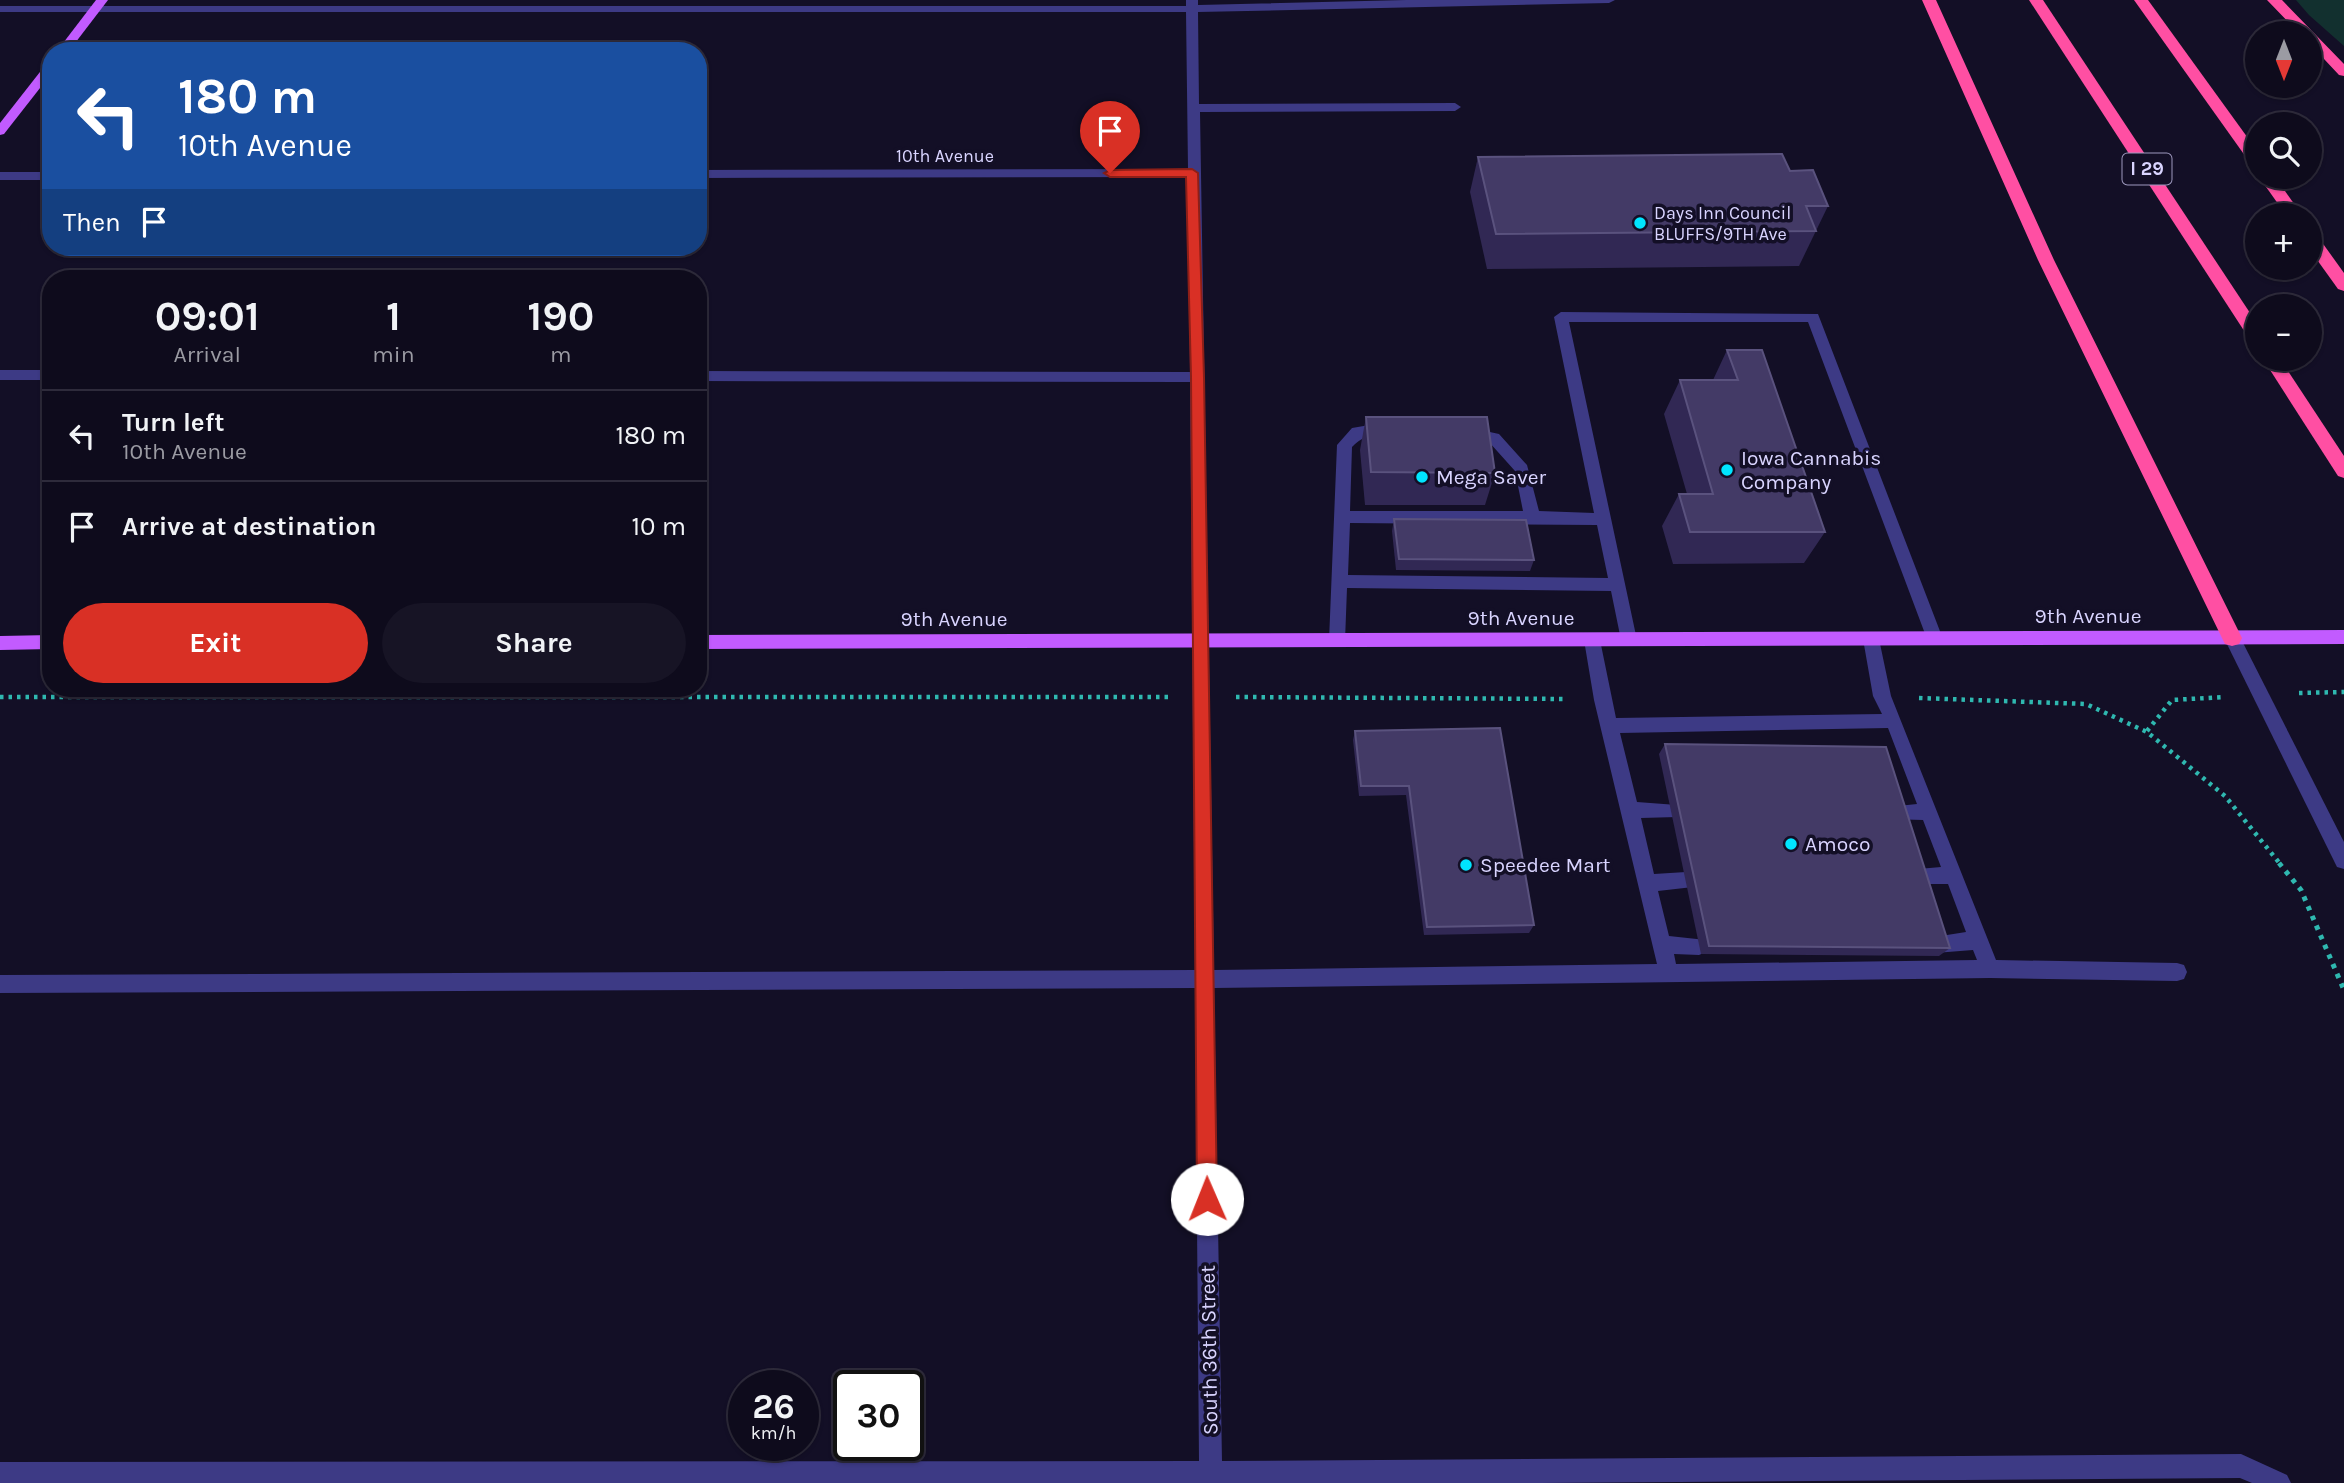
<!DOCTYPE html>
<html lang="en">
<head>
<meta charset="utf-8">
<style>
	:root { --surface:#0e0b1c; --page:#171425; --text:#f1f3f6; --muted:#9b9ba3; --line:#2e2b3b; --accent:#d93025 }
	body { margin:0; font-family:Karla,sans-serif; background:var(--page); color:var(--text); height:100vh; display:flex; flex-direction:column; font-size:26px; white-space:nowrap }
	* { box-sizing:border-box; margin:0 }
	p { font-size:23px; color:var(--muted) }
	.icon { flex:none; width:38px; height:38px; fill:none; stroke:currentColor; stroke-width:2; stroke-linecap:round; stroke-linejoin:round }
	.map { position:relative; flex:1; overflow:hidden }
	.details { position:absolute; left:42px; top:270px; width:665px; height:427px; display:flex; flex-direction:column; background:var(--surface); border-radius:28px; box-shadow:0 2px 5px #0004,0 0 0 2px var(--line) }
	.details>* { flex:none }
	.guide { position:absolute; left:42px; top:42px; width:665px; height:214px; border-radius:28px; box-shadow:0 2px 5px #0004,0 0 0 2px var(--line); background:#1a4fa0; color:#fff; overflow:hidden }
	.needle { width:46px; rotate:180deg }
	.buttons { position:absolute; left:2245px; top:21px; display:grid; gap:14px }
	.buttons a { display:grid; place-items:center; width:77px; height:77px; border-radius:50%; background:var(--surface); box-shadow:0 2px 5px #0004,0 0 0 2px var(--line); font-size:35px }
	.speed { position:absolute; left:728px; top:1370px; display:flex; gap:14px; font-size:35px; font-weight:700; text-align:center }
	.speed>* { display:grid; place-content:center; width:91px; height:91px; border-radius:50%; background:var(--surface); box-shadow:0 2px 5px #0004,0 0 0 2px var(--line); line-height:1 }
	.speed small { font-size:18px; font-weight:400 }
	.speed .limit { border:4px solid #111; border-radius:10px; background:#fff; color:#111 }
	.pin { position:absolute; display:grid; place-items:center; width:60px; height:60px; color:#fff; margin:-72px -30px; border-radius:50% 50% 50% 0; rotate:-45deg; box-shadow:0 0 7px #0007 }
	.pin .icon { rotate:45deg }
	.me { position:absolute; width:77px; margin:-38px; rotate:359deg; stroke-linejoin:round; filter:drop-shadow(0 0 5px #0008) }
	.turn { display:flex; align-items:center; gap:24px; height:147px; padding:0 21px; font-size:32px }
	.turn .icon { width:91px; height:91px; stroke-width:2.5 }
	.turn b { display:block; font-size:49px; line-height:60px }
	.then { display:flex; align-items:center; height:66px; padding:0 21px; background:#0003; gap:14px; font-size:26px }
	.eta { display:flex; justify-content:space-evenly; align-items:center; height:119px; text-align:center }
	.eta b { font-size:42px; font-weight:700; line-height:49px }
	.primary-button { display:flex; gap:14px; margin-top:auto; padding:14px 21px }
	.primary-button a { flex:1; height:80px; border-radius:42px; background:var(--accent); color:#fff; font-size:28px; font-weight:700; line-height:80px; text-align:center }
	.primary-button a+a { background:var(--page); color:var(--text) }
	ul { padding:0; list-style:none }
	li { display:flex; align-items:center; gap:21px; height:91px; padding:0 21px; border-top:2px solid var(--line) }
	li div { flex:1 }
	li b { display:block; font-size:26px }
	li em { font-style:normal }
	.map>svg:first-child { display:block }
	.green { fill:#12302f }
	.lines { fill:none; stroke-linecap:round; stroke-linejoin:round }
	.path-far1 { stroke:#2fb8b0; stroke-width:4.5; stroke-dasharray:3.5 5; stroke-linecap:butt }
	.path { stroke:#2fb8b0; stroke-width:5; stroke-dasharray:4.5 6; stroke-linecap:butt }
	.minor { fill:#3d3a85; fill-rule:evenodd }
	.major { fill:#c25bff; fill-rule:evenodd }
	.highway { fill:#ff4fa3; fill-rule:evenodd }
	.wall { fill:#312854 }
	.building { fill:#433a66; stroke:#5a527e; stroke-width:2 }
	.route { fill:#d93025; stroke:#8d1f18; stroke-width:2 }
	.poi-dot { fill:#00e5ff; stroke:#130f26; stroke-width:2.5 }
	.labels { text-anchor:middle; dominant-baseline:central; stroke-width:7; stroke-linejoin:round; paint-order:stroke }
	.far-street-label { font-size:18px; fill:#d9d4ff; stroke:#130f26 }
	.far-poi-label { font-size:18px; fill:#d9d4ff; stroke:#130f26; text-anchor:start }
	.shield { fill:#130f26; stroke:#9e99be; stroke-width:2 }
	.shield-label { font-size:19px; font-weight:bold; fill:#d9d4ff }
	.poi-label { font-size:21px; fill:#d9d4ff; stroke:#130f26; text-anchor:start }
	.street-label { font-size:21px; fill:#d9d4ff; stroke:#130f26 }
</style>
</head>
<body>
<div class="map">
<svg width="2344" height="1483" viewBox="0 0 2344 1483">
	<rect width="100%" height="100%" fill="#130f26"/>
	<polygon class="green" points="2296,0 2344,0 2344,46 2309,15"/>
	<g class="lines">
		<g class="path-far1">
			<polyline points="2299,693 2344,692"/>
			<polyline points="0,697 1168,697"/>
			<polyline points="1236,697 1567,699"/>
			<polyline points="1919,698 2086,704 2147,732 2225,796 2281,865"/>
			<polyline points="2147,731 2172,700 2224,697"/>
		</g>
		<polyline class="path" points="2279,863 2301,890 2344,990"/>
		<g class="minor">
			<path d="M1186,0H1198V5L1406,0H1615L1609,3L1198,12L1199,104L1455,103L1461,107L1455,111L1200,112L1214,970L1657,964L1594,700L1584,640L1586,635H1598L1600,640L1616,718L1882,714L1873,696L1863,639L1865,634H1877L1879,639L1891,696L1996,960L2177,963L2184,965L2187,972L2184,979L2177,981L1990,978L1214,988L1222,1461L2241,1454L2287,1475L2291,1483H2252L2240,1478L1542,1483H0V1462L1199,1461L1195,988L0,993V975L1195,970L1190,382L698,381V371L1190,372L1188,177L698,178V170L1188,169L1186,12H0V6H1186ZM1888,728L1917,804L1888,807L1885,813L1888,819L1923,820L1941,867L1907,870L1905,876L1907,882L1914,884H1948L1966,932L1928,938L1925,944L1928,950L1935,953L1973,950L1977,960L1676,964L1674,954L1699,955L1706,952L1709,946L1706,940L1669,936L1658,891L1693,887L1695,881L1693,875L1686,872L1654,874L1641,818L1677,817L1680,811L1677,805L1637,802L1620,733Z"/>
			<rect x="0" y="172" width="51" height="8"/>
			<path d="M1561,312L1818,314L1943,639L1941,644H1929L1927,639L1808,322H1569L1637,640L1635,645H1623L1621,640L1611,591L1347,588L1345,641L1343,646H1331L1329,641L1337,445L1352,428L1387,422L1394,427C1383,439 1369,429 1352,447L1350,511H1523L1515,471L1489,442L1462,436L1460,432L1467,427L1499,434L1527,465L1539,511L1594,513L1554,317ZM1350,523L1597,525L1608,578L1348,575Z"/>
			<rect x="0" y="370" width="51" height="10"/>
			<polygon points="2232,631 2238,633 2344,842 2344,869 2337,867 2224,638 2226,633"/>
		</g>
		<g class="major">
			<polygon points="96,0 108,0 69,51 57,51"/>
			<polygon points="51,62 51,74 4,134 0,135 0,123 47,63"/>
			<polygon points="2344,630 2344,644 698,649 698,635"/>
			<polygon points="51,635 51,649 0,650 0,636"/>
		</g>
		<g class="highway">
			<polygon points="1922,0 1936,0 2054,260 2242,638 2239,644 2232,646 2225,644 2222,638 2038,260"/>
			<polygon points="2029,0 2043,0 2258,325 2258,345 2252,343"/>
			<polygon points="2134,0 2148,0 2258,152 2258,169 2253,167"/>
			<polygon points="2267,0 2282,0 2344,64 2344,76 2339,75 2310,44 2310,33 2299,33"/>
			<polygon points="2259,177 2275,177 2302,215 2286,215"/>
			<polygon points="2310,233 2316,234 2344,273 2344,291 2338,289 2310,250"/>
			<polygon points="2263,359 2280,359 2344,456 2344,478 2338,476"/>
		</g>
	</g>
	<g class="wall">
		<polygon points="1478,157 1790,171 1828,206 1799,266 1487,269 1470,192"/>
		<polygon points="1727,350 1825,532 1804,563 1673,564 1662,526 1679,494 1687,494 1664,414 1680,380 1713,380"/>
		<polygon points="1366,417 1495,473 1485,505 1365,505 1360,450"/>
		<polygon points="1394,519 1534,560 1530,571 1396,570 1392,531"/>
		<polygon points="1500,728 1534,925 1529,933 1424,935 1406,795 1359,796 1353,740 1355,731"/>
		<polygon points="1665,744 1950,948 1939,956 1701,954 1659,754"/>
	</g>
	<g class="building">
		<polygon points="1782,154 1790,171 1813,170 1828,206 1806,206 1816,231 1496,234 1478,157"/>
		<polygon points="1727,350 1762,350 1825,532 1690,532 1679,494 1713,494 1680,380 1738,380"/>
		<polygon points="1366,417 1487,417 1495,473 1371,472"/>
		<polygon points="1394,519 1526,520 1534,560 1399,559"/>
		<polygon points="1500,728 1534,925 1427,927 1409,786 1361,786 1355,731"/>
		<polygon points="1665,744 1886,747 1950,948 1709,946"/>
	</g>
	<polygon class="route" points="1192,169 1198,173 1204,377 1217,1199 1214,1206 1207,1208 1200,1206 1197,1199 1191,377 1186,177 1110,177 1104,173 1110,170"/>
	<g class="poi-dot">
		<circle cx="1640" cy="223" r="7"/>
		<circle cx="1727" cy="470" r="7"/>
		<circle cx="1422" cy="477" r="7"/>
		<circle cx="1791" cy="844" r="7"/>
		<circle cx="1466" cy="865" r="7"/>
	</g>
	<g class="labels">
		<g class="far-street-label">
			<text x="945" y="156">10th Avenue</text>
		</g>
		<g class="far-poi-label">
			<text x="1654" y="213">Days Inn Council<tspan x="1654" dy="21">BLUFFS/9TH Ave</tspan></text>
		</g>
		<rect class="shield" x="2122.5" y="153.5" width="49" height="31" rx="5"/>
		<g class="shield-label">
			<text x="2147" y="169">I 29</text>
		</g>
		<g class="poi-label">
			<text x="1741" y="458">Iowa Cannabis<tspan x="1741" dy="24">Company</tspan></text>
			<text x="1436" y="477">Mega Saver</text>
			<text x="1805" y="844">Amoco</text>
			<text x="1480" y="865">Speedee Mart</text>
		</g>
		<g class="street-label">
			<text x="2088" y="616">9th Avenue</text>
			<text x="1521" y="618">9th Avenue</text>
			<text x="954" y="619">9th Avenue</text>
			<text transform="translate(1209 1350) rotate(-91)">South 36th Street</text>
		</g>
	</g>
</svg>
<div class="buttons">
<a><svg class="needle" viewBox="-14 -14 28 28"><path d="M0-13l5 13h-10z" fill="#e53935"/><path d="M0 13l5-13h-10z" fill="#9b9ba3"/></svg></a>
<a><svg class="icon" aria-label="search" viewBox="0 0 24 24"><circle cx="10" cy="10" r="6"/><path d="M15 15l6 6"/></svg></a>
<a>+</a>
<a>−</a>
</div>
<div class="speed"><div>26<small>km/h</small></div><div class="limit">30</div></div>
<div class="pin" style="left:1110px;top:173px;background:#d93025"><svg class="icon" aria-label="arrive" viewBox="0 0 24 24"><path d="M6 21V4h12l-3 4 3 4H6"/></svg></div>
<svg class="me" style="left:1207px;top:1199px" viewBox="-20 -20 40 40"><circle r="19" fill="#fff"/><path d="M0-13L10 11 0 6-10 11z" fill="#d93025"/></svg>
<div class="guide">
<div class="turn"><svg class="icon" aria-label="left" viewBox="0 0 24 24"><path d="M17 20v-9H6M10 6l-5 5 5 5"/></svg><div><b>180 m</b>10th Avenue</div></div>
<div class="then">Then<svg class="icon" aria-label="arrive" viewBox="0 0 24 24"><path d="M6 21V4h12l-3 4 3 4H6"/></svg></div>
</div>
<section class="details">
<div class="eta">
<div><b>09:01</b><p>Arrival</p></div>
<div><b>1</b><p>min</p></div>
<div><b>190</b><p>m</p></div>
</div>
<ul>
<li><svg class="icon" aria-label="left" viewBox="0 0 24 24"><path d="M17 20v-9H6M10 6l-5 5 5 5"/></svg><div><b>Turn left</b><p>10th Avenue</p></div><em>180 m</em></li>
<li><svg class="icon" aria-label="arrive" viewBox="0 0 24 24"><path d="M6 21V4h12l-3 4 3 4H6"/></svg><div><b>Arrive at destination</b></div><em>10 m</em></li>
</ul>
<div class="primary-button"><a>Exit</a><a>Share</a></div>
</section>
</div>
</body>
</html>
